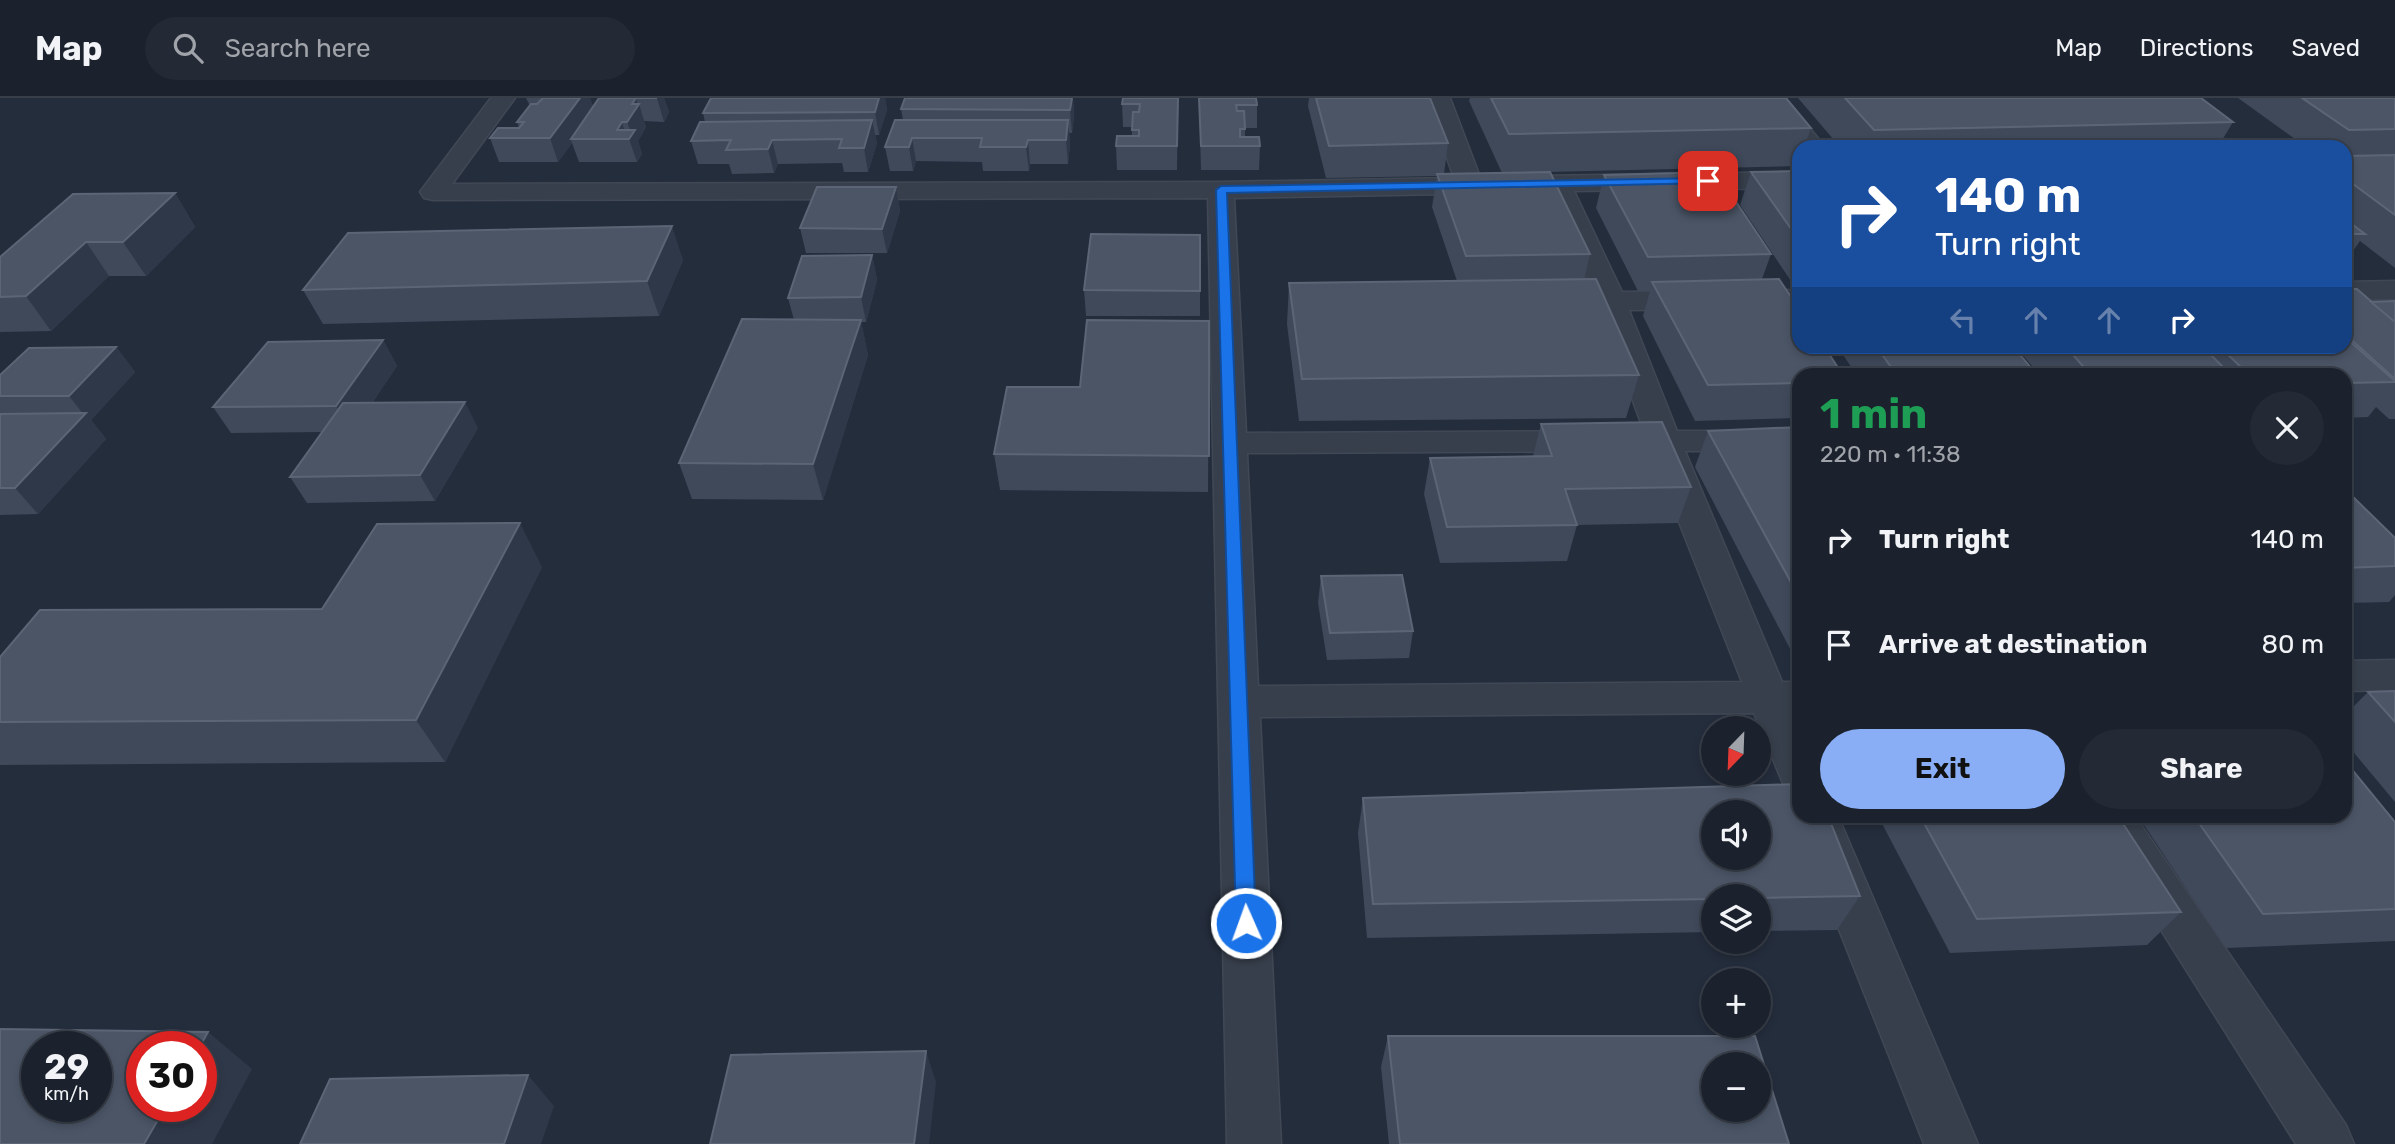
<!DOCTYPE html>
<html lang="en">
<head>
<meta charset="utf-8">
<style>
	:root { --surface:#1b222d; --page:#242a35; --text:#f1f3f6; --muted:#a0a4aa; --line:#393f49; --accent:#8aaef5 }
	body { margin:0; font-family:Rubik,sans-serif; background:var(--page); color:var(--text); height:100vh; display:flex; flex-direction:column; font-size:26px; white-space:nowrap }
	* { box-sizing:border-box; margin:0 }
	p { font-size:23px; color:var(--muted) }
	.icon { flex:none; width:38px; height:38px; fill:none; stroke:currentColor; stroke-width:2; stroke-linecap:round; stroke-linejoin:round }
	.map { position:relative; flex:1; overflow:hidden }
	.side { position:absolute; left:1792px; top:270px; width:560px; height:455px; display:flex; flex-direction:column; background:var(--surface); border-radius:21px; box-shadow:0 4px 10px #0003,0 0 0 2px var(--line) }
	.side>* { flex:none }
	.guide { position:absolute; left:1792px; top:42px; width:560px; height:214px; border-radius:21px; box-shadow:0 4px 10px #0003,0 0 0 2px var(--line); background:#1a4fa0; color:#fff; overflow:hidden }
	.needle { width:46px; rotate:203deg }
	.tools { position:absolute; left:1701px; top:618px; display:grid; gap:14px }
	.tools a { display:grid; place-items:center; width:70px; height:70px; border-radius:50%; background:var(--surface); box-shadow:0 4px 10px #0003,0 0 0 2px var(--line); font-size:35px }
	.speed { position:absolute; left:21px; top:933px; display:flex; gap:14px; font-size:35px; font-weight:700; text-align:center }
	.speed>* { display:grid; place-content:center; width:91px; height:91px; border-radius:50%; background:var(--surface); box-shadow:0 4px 10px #0003,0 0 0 2px var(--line); line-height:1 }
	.speed small { font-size:18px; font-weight:400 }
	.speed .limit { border:10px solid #d22; background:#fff; color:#111 }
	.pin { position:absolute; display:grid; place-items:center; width:60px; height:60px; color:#fff; margin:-30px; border-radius:14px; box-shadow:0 4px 10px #0006 }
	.me { position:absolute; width:77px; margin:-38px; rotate:358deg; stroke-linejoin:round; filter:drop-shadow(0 0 5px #0008) }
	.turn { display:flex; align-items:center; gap:24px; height:147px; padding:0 28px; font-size:32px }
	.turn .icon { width:91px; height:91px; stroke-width:2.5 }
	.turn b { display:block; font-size:49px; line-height:60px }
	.lanes { display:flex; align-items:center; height:66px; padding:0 28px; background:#0003; justify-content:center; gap:35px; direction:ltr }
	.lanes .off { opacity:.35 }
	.round { display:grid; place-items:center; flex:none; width:74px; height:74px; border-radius:37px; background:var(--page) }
	.overview { display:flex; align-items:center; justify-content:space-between; height:119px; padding:0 28px }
	h1 { font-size:42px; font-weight:700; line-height:52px; color:#1e9e55 }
	.cta { display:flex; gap:14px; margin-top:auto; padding:14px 28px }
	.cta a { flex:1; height:80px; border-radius:42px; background:var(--accent); color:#111; font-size:28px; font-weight:700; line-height:80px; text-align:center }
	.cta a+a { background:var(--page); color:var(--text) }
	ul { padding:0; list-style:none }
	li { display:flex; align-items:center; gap:21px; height:105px; padding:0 28px }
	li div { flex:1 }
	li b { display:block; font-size:26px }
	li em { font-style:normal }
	header { display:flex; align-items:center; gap:42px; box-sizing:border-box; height:98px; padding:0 35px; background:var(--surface); border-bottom:2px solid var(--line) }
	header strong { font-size:33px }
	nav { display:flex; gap:38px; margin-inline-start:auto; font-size:24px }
	.search { width:490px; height:63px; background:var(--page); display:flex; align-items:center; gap:18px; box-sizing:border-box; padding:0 24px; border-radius:38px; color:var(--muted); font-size:26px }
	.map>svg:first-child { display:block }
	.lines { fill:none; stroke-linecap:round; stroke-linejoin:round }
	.street-casing { stroke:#414855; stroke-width:3 }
	.street { fill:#373f4c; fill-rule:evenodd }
	.wall { fill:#3f495a }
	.shaded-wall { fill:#2f3849 }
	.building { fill:#4b5566; stroke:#5c6575; stroke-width:2; fill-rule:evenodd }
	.route { fill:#1a73e8; stroke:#114b97; stroke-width:2 }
</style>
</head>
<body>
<header>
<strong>Map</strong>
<div class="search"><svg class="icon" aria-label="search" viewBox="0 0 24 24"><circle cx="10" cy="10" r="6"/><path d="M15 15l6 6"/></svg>Search here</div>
<nav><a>Map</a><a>Directions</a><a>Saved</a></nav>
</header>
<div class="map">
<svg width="2395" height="1046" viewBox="0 0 2395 1046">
	<rect width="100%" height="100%" fill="#242d3c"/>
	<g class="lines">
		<g class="street-casing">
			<g id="street">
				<path d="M491,0H515L452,86L1221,84L1454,80L1426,0H1450L1480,79L1799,74V90L1574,93L1622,194L1799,192V210L1629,212L1677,333H1799V353H1685L1782,584H1799V614H1795L1799,625V693L1784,688L1754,615L1260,619L1281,1046H1227L1208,100L433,102L424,100L420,94ZM1548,94L1596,203L1644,333L1246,335L1234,100ZM1651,353L1742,584L1258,588L1247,355Z"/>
				<polygon points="1760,0 1785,0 1825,49 1800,49"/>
				<polygon points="2395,183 2395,201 2345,202 2345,184"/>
				<polygon points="2395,562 2395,592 2345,593 2345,563"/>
				<polygon points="1799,708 1799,718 1838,718 1978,1046 1924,1046 1794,718"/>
				<polygon points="2089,718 2135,718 2346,1027 2354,1046 2296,1046"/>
			</g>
		</g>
		<use href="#street" class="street"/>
	</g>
	<g class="wall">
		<polygon points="526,0 590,0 593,9 599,0 664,0 669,14 664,24 644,23 646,29 638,43 642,56 637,64 579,64 572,45 558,64 499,64 490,40 519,30 517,24 530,8"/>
		<polygon points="879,0 885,0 887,12 879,37 875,37 877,45 868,74 844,74 842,65 778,66 774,75 732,76 729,66 698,66 691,43 705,24 703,15"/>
		<polygon points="905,0 1073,0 1074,18 1072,35 1069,35 1070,46 1068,66 1030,66 1029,73 983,73 982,64 916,63 913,73 890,73 885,49 903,22 901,11"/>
		<polygon points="1178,0 1177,72 1117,72 1116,48 1132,38 1132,29 1123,29 1122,6"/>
		<polygon points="1199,0 1257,7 1257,30 1245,30 1245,39 1260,48 1259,72 1201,72"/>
		<polygon points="1309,0 1430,0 1448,45 1444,76 1590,156 1584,182 1639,277 1626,320 1299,323 1287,226 1289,185 1457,183 1432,109 1437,78 1326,80 1308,8"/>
		<polygon points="1470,0 1786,0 1811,30 1804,49 1799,49 1799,63 1797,68 1502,75 1469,3"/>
		<polygon points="1798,0 2201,0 2233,24 2218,49 1840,49"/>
		<polygon points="2238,0 2395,0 2395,170 2360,143 2345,164 2345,49 2306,49"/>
		<polygon points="1799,73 1799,189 1795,189 1740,107 1751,74"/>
		<polygon points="1604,77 1771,156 1762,181 1799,276 1799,320 1695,323 1643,218 1650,193 1638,193 1596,110"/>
		<polygon points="896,89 900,113 887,155 806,155 800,130"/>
		<polygon points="175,95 195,129 146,178 109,178 51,233 0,234 0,159"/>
		<polygon points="1200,137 1200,218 1086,218 1084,192"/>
		<polygon points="872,157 877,182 866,224 861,224 868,257 823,402 692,401 679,365 794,222 788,200"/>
		<polygon points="683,162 659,218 323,226 303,192"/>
		<polygon points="2345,191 2371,204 2395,203 2395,321 2389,321 2376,309 2368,319 2345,320 2345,276 2039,276 2015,248 2345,248"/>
		<polygon points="1209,223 1208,394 1000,392 994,356 1080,289"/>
		<polygon points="383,242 397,268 372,305 478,330 435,403 307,405 290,379 322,334 231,335 213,309"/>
		<polygon points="1837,248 2013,248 2036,276 1856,276"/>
		<polygon points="116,249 135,274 91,322 106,341 38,416 0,417 0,277"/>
		<polygon points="1541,326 1691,389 1678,425 1577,427 1567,463 1440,465 1424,396 1430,360 1533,358"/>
		<polygon points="1799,329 1799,568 1695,369 1708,333"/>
		<polygon points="2345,391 2395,440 2395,497 2389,504 2345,505"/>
		<polygon points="542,469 445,664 0,667 0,559 322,511"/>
		<polygon points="1321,478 1413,533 1409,560 1327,562 1318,505"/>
		<polygon points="2395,593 2395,704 2345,644 2345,617 2368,594"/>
		<polygon points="1363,700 1860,798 1837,832 1759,833 1759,798 1713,798 1713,834 1367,840 1358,735"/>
		<polygon points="1878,718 2118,718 2181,814 2147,847 1950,855"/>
		<polygon points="2138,718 2345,718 2395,724 2395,843 2226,850"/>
		<polygon points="1388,938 1789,1046 1389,1046 1381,969"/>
	</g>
	<g class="shaded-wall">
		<polygon points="580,0 590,0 595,14 571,41 572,45 558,64 550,40"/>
		<polygon points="636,0 638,7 639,6 646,29 638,43 642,56 637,64 629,41 632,37 627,24 632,6"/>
		<polygon points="657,0 664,0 669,14 664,24"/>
		<polygon points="879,0 885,0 887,12 879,37 875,14"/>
		<polygon points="1072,0 1073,0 1074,18 1072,35 1070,12"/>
		<polygon points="872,22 877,45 868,74 864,50"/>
		<polygon points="1068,22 1070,46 1068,66 1066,42"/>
		<polygon points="622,24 627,41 617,32"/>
		<polygon points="912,40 916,63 913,73 909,49"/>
		<polygon points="772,42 778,66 774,75 768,51"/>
		<polygon points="1028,42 1030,66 1029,73 1026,49"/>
		<polygon points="896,89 900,113 887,155 882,131"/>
		<polygon points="175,95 195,129 146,178 123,144"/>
		<polygon points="672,128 683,162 659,218 647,183"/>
		<polygon points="86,144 109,178 51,233 26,198"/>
		<polygon points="872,157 877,182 866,224 861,199"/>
		<polygon points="861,222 868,257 823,402 813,366"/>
		<polygon points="383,242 397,268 352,334 336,308"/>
		<polygon points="116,249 135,274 91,322 106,341 38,416 15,390 84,317 69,298"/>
		<polygon points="465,304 478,330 435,403 420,377"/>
		<polygon points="520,425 542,469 445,664 416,622"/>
		<polygon points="208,934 252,971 212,1046 144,1046 166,1008 201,1008 201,948 200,948"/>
		<polygon points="926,953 936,984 929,1046 914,1046"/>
		<polygon points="528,977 554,1008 541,1046 504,1046"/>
	</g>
	<g class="building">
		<polygon points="543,0 580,0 550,40 490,40 498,30 519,30 524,24 517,24 531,6 537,6"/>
		<polygon points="599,0 657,0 636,0 632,6 639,6 627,24 622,24 617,32 635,32 629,41 571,41"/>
		<polygon points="711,0 879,0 875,14 703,15"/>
		<polygon points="905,0 1072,0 1070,12 901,11"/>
		<polygon points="1123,0 1178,0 1177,48 1116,48 1117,38 1139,38 1139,32 1132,32 1133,14 1139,14 1140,6 1122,6"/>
		<polygon points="1199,0 1256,0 1257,7 1236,7 1237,13 1244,13 1245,31 1240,31 1240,39 1259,39 1260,48 1201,48"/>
		<polygon points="1316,0 1430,0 1448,45 1329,48"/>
		<polygon points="1491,0 1786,0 1811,30 1509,36"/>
		<polygon points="1845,0 2201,0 2233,24 1874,32"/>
		<polygon points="2302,0 2395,0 2395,31 2349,32"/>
		<polygon points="872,22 864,50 839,50 842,41 772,42 768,51 726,52 731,42 691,43 700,24"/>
		<polygon points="895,22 1068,22 1066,42 1028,42 1026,49 980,49 982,40 912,40 909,49 885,49"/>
		<polygon points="2395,57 2395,117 2345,80 2345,58"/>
		<polygon points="1799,73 1799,142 1751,74"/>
		<polygon points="1550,74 1590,156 1466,158 1437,76"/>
		<polygon points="1716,74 1771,156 1648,159 1604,77"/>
		<polygon points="817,89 896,89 882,131 800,130"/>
		<polygon points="175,95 123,144 86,144 26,198 0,199 0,159 73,96"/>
		<polygon points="2345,121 2365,136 2345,136"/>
		<polygon points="672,128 647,183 303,192 348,135"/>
		<polygon points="1091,136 1200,137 1200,193 1084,192"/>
		<polygon points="872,157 861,199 788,200 802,158"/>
		<polygon points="1596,181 1639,277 1302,281 1289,185"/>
		<polygon points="1779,181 1799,211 1799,248 1824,248 1842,276 1799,276 1799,285 1708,287 1652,184"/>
		<polygon points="2345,191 2357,191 2395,224 2395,281 2345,236"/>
		<polygon points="2395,203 2395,224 2371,204"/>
		<polygon points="742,221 861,222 813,366 679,365"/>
		<polygon points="1087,222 1209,223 1209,358 994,356 1007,289 1080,289"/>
		<polygon points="2345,239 2395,283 2395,284 2345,285 2345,276 2248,276 2219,248 2345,248"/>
		<polygon points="383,242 336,308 213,309 268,244"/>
		<polygon points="1876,248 2013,248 2036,276 1896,276"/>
		<polygon points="2065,248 2202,248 2230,276 2090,276"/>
		<polygon points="116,249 69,298 0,298 0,277 29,250"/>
		<polygon points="465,304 420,377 290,379 343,305"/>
		<polygon points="86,315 15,390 0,390 0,316"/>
		<polygon points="1662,324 1691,389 1565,391 1577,427 1447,429 1430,360 1552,358 1541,326"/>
		<polygon points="1799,329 1799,499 1708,333"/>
		<polygon points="2345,391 2395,440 2395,468 2345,470"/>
		<polygon points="520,425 416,622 0,624 0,559 40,512 322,511 377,426"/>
		<polygon points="1402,477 1413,533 1330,535 1321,478"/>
		<polygon points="2395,593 2395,624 2368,594"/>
		<polygon points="2345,663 2395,724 2395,811 2263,816 2194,718 2345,718"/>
		<path d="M1799,686V718H1828L1860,798L1759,800V798H1713V801L1373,806L1363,700ZM1713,714H1759V760H1713Z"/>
		<polygon points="1920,718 2118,718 2181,814 1977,821"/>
		<path d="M0,931L208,934L200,948H142V1008H166L144,1046H0ZM37,948H96V1008H37Z"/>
		<path d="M1388,938H1755L1789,1046H1400ZM1713,966H1759V1012H1713Z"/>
		<polygon points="926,953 914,1046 710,1046 731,957"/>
		<polygon points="528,977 504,1046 300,1046 330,981"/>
	</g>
	<polygon class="route" points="1708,80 1713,83 1712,85 1227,95 1256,825 1253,831 1246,834 1239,831 1236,825 1216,92 1221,88"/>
</svg>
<div class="tools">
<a><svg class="needle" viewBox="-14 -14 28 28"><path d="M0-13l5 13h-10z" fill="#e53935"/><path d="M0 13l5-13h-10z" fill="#a0a4aa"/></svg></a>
<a><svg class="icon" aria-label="sound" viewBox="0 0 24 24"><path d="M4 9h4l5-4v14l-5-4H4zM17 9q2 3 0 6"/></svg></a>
<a><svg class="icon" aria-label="layers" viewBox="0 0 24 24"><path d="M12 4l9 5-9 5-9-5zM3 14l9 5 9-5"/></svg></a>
<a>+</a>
<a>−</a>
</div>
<div class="speed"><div>29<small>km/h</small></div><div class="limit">30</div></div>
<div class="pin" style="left:1708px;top:83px;background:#d93025"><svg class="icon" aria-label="arrive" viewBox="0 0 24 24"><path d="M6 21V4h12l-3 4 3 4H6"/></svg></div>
<svg class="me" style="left:1246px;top:825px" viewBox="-20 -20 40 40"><circle r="17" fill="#1a73e8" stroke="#fff" stroke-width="3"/><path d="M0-11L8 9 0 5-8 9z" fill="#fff"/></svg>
<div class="guide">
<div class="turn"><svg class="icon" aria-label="right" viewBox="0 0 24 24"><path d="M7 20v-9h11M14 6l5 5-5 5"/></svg><div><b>140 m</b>Turn right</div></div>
<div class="lanes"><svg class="icon off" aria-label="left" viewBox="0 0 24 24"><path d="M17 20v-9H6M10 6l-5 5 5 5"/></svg><svg class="icon off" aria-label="ahead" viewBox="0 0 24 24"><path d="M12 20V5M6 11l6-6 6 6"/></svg><svg class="icon off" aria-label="ahead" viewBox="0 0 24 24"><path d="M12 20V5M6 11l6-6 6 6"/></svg><svg class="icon" aria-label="right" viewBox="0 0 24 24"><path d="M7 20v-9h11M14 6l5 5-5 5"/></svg></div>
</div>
<section class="side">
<div class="overview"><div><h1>1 min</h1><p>220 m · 11:38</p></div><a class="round"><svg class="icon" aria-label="close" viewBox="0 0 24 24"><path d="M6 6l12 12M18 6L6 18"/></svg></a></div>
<ul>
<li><svg class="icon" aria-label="right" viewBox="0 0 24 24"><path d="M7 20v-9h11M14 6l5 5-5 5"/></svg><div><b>Turn right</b></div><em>140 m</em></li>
<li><svg class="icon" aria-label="arrive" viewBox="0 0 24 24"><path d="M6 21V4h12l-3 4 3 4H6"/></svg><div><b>Arrive at destination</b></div><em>80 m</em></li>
</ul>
<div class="cta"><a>Exit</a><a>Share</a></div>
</section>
</div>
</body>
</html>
